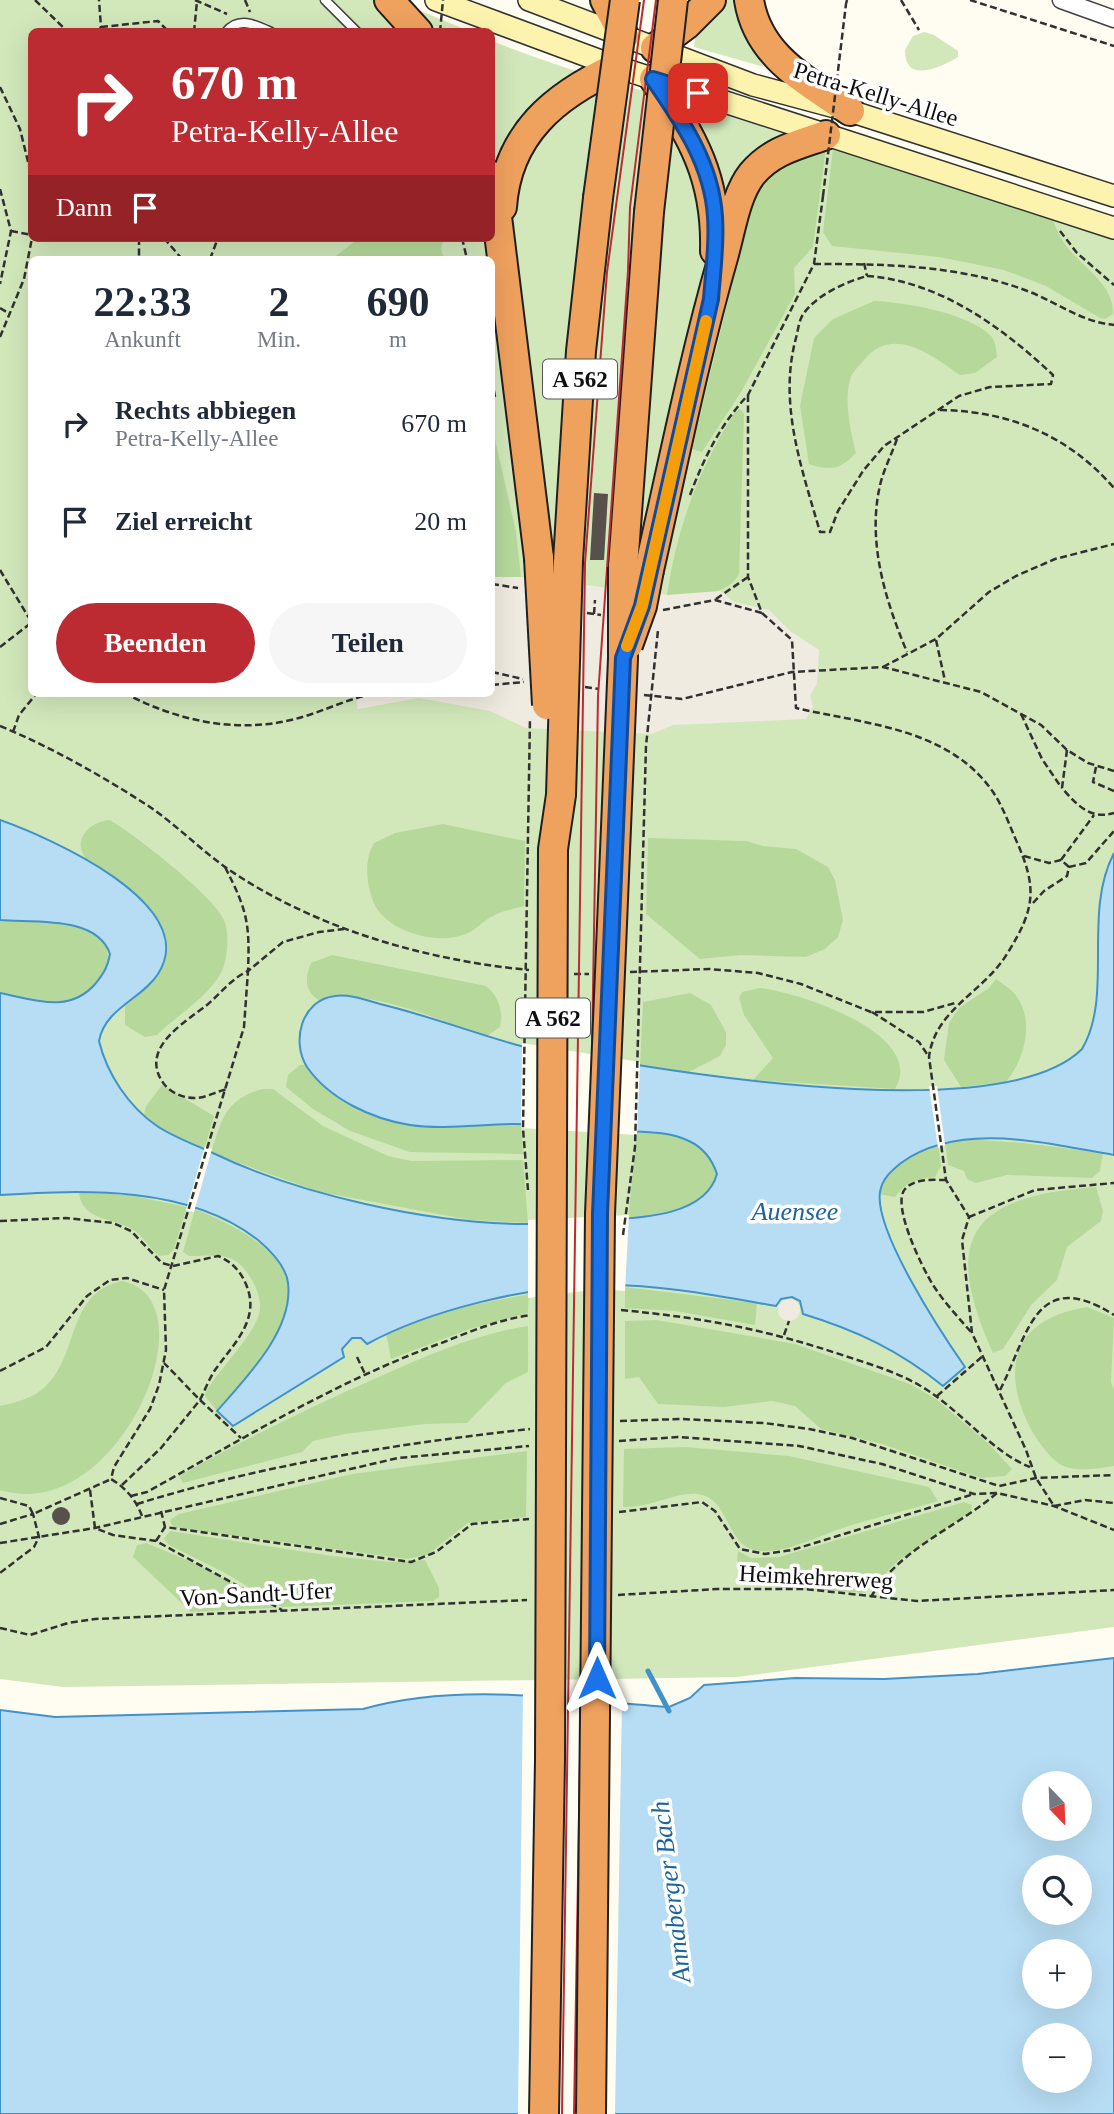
<!DOCTYPE html>
<html lang="de">
<head>
<meta charset="utf-8">
<style>
	:root { --surface:#fff; --page:#f6f6f7; --text:#1f2937; --muted:#747a83; --accent:#bb2b31 }
	body { margin:0; font-family:"Times New Roman",serif; background:var(--page); color:var(--text); height:100vh; display:flex; flex-direction:column; font-size:26px; white-space:nowrap }
	* { box-sizing:border-box; margin:0 }
	p { font-size:23px; color:var(--muted) }
	.icon { flex:none; width:38px; height:38px; fill:none; stroke:currentColor; stroke-width:2; stroke-linecap:round; stroke-linejoin:round }
	.map { position:relative; flex:1; overflow:hidden }
	.sheet { position:absolute; left:28px; top:256px; width:467px; height:441px; display:flex; flex-direction:column; background:var(--surface); border-radius:10px; box-shadow:0 7px 28px #0002 }
	.sheet>* { flex:none }
	.guide { position:absolute; left:28px; top:28px; width:467px; height:214px; border-radius:10px; box-shadow:0 7px 28px #0002; background:#bb2b31; color:#fff; overflow:hidden }
	.needle { width:46px; rotate:157deg }
	.fabs { position:absolute; left:1022px; top:1771px; display:grid; gap:14px }
	.fabs a { display:grid; place-items:center; width:70px; height:70px; border-radius:50%; background:var(--surface); box-shadow:0 7px 28px #0002; font-size:35px }
	.pin { position:absolute; display:grid; place-items:center; width:60px; height:60px; color:#fff; margin:-30px; border-radius:14px; box-shadow:0 4px 10px #0006 }
	.me { position:absolute; width:77px; margin:-38px; rotate:0deg; stroke-linejoin:round; filter:drop-shadow(0 0 5px #0008) }
	.turn { display:flex; align-items:center; gap:24px; height:147px; padding:0 28px; font-size:32px }
	.turn .icon { width:91px; height:91px; stroke-width:2.5 }
	.turn b { display:block; font-size:49px; line-height:60px }
	.then { display:flex; align-items:center; height:66px; padding:0 28px; background:#0003; gap:14px; font-size:26px }
	.eta { display:flex; justify-content:space-evenly; align-items:center; height:119px; text-align:center }
	.eta b { font-size:42px; font-weight:800; line-height:49px }
	.button { display:flex; gap:14px; margin-top:auto; padding:14px 28px }
	.button a { flex:1; height:80px; border-radius:42px; background:var(--accent); color:#fff; font-size:28px; font-weight:800; line-height:80px; text-align:center }
	.button a+a { background:var(--page); color:var(--text) }
	ul { padding:0; list-style:none }
	li { display:flex; align-items:center; gap:21px; height:98px; padding:0 28px }
	li div { flex:1 }
	li b { display:block; font-size:26px }
	li em { font-style:normal }
	.map>svg:first-child { display:block }
	.green { fill:#d2e8bb; fill-rule:evenodd }
	.forest { fill:#b6d99b }
	.plaza { fill:#efebe0 }
	.water { fill:#b7ddf4; stroke:#4192c9; stroke-width:2; fill-rule:evenodd }
	.pier { fill:#fffcf1 }
	.lines { fill:none; stroke-linecap:round; stroke-linejoin:round }
	.stream { stroke:#4192c9; stroke-width:5 }
	.building { fill:#57504b }
	.service-casing { stroke:#424242; stroke-width:11 }
	.minor-casing { stroke:#424242; stroke-width:19 }
	.secondary-casing { stroke:#313131; stroke-width:24 }
	.motorway-casing { stroke:#202020; stroke-width:32 }
	.path { stroke:#313131; stroke-width:2.5; stroke-dasharray:7 3.5; stroke-linecap:butt }
	.service { stroke:#fff; stroke-width:8 }
	.minor { stroke:#fff; stroke-width:16 }
	.secondary { stroke:#fcf4ae; stroke-width:21 }
	.motorway { stroke:#efa15e; stroke-width:28 }
	.tram { stroke:#bb2b31; stroke-width:2 }
	.motorway-bridge-casing { stroke:#202020; stroke-width:32; stroke-linecap:butt }
	.path-bridge { stroke:#313131; stroke-width:2.5; stroke-dasharray:7 3.5; stroke-linecap:butt }
	.motorway-bridge { stroke:#efa15e; stroke-width:28 }
	.route-casing { stroke:#114b97; stroke-width:18 }
	.route { stroke:#1a73e8; stroke-width:12 }
	.slow { stroke:#f59e0b; stroke-width:12 }
	.labels { text-anchor:middle; dominant-baseline:central; stroke-width:7; stroke-linejoin:round; paint-order:stroke }
	.shield { fill:#fff; stroke:#575757; stroke-width:2 }
	.shield-label { font-size:23px; font-weight:bold; fill:#0f0f0f }
	.street-label { font-size:24px; fill:#0f0f0f; stroke:#fff }
	.water-label { font-size:26px; font-style:italic; fill:#1b649d; stroke:#fff }
</style>
</head>
<body>
<div class="map">
<svg width="1114" height="2114" viewBox="0 0 1114 2114">
	<rect width="100%" height="100%" fill="#fffcf1"/>
	<g class="green">
		<path d="M0,0H394L469,31L32,32V238H492V41C571,73 655,94 737,117C775,128 811,144 849,152L1114,237V1627L737,1677L63,1687L0,1679ZM32,259H492V693H32Z"/>
		<polygon points="727,0 738,0 750,46 764,67 694,47 696,31"/>
		<path d="M924,32L934,35L958,51V57C941,67 905,85 905,50L913,36Z"/>
	</g>
	<g class="forest">
		<polygon points="826,148 813,247 794,268 795,294 741,392 702,452 692,449 754,193 771,168"/>
		<path d="M833,148L1052,217C1056,228 1060,238 1067,247C1083,268 1114,284 1113,314L1105,319L1100,318L1046,286L1004,270L939,257L832,246L823,232Z"/>
		<polygon points="359,238 444,238 441,249 444,259 332,259"/>
		<path d="M874,301C904,302 969,313 991,336C996,342 996,349 997,357L975,373L960,375C933,356 893,324 864,360C860,365 853,371 851,377C843,400 851,431 856,453C840,470 830,471 809,464L800,406L814,338L833,319Z"/>
		<path d="M740,409L744,414L739,574C725,599 692,594 667,595C677,528 699,467 736,411Z"/>
		<polygon points="492,426 516,532 521,577 492,577"/>
		<path d="M110,820C135,835 211,894 223,918C230,931 228,958 222,971C208,998 178,1014 157,1035L145,1037L125,1025V1004C179,965 178,930 127,889C115,879 98,871 87,860C70,841 90,821 110,820Z"/>
		<path d="M443,824L525,841L524,906C513,909 502,911 493,916C483,921 476,930 466,934C436,946 384,931 373,901C366,882 364,861 374,843L395,833Z"/>
		<polygon points="648,838 746,841 763,846 796,849 828,867 835,880 843,920 838,937 825,949 806,957 741,955 700,959 646,914"/>
		<path d="M0,920C26,922 56,920 81,927C126,940 109,988 75,1001C52,1009 22,998 0,993Z"/>
		<path d="M332,955L486,986C498,996 504,1011 500,1027L487,1036C442,1022 364,985 320,1001C305,992 304,979 311,963Z"/>
		<path d="M996,979C1002,983 1009,988 1014,993C1036,1019 1025,1059 1006,1082L961,1087L944,1060L949,1023L959,1008L989,988Z"/>
		<path d="M760,988C798,992 928,1034 895,1089L753,1080L773,1058L744,1015L739,998L742,992Z"/>
		<polygon points="690,993 711,1005 726,1032 726,1045 720,1056 687,1073 640,1066 643,1002"/>
		<path d="M300,1065H306C360,1138 441,1125 521,1124L523,1154L410,1152L350,1131L313,1109L286,1087L288,1075Z"/>
		<polygon points="162,1085 214,1116 204,1150 158,1127 144,1115 146,1106"/>
		<path d="M263,1089H273L323,1126L388,1156L411,1161L523,1160L528,1223L470,1220L320,1192L211,1153C222,1119 225,1099 263,1089Z"/>
		<path d="M637,1132C670,1132 707,1139 717,1174C707,1207 659,1218 628,1219Z"/>
		<polygon points="965,1139 1024,1143 1103,1153 1100,1171 1092,1178 1007,1175 976,1183 967,1179 964,1171 948,1165 945,1142"/>
		<path d="M938,1144L941,1166L935,1177C918,1179 906,1182 895,1197L879,1194C886,1167 913,1152 938,1144Z"/>
		<path d="M1096,1187L1103,1211L1101,1221L1067,1247L1057,1280L1032,1304L1003,1349L993,1353C940,1236 971,1196 1096,1187Z"/>
		<path d="M79,1192L129,1195L187,1207L174,1249L168,1255L159,1256C150,1248 144,1238 135,1231C115,1217 81,1222 79,1192Z"/>
		<path d="M195,1209C333,1265 298,1318 217,1411L204,1395C217,1371 253,1337 259,1314C262,1304 258,1291 253,1282C235,1249 219,1256 189,1256L183,1252Z"/>
		<path d="M122,1281C215,1299 118,1527 0,1490V1406C15,1403 33,1398 45,1387C80,1354 66,1293 122,1281Z"/>
		<polygon points="625,1287 757,1303 755,1325 675,1311 625,1308"/>
		<polygon points="529,1294 528,1313 470,1329 391,1359 386,1333 456,1308"/>
		<path d="M1087,1307L1114,1318L1111,1382L1114,1389V1466C1100,1468 1080,1472 1066,1467C1053,1463 1040,1444 1033,1433C999,1371 1011,1319 1087,1307Z"/>
		<polygon points="657,1320 795,1344 910,1384 936,1399 990,1445 1012,1469 1005,1476 981,1478 882,1444 821,1429 795,1406 772,1401 724,1407 658,1404 639,1377 625,1379 625,1321"/>
		<path d="M528,1326V1372L506,1383L467,1423L425,1424L345,1434L313,1441L302,1452L183,1483L179,1476C245,1439 312,1406 381,1376C428,1355 477,1334 528,1326Z"/>
		<path d="M685,1447L789,1456L929,1487L938,1501C906,1511 872,1518 840,1529C817,1537 775,1558 751,1549C726,1540 728,1497 697,1494C675,1492 651,1508 623,1507L624,1449Z"/>
		<polygon points="527,1451 526,1517 468,1523 427,1555 407,1559 186,1529 173,1527 170,1520 179,1514 352,1474"/>
		<polygon points="964,1502 972,1505 971,1511 898,1561 865,1593 761,1586 744,1579 737,1561 738,1551 751,1558 779,1557"/>
		<polygon points="170,1531 332,1556 391,1562 425,1560 439,1588 439,1597 433,1601 282,1607 225,1573 169,1545 164,1539"/>
		<polygon points="146,1543 199,1565 274,1608 191,1612 133,1557 137,1545"/>
	</g>
	<g class="plaza">
		<polygon points="492,577 521,577 667,595 720,591 734,602 769,610 790,631 819,650 817,684 810,695 813,707 806,719 673,725 652,734 526,728 490,711 419,698 358,709 355,693 492,693"/>
		<circle cx="789" cy="1310" r="11"/>
	</g>
	<g class="water">
		<path d="M0,820C48,837 203,904 158,974C142,999 105,1008 99,1041C107,1074 129,1107 157,1126C175,1138 196,1145 215,1154C301,1195 427,1223 523,1224C549,1224 576,1221 602,1220C638,1218 705,1217 717,1174C712,1159 704,1148 689,1141C669,1131 643,1132 622,1131C587,1128 551,1125 516,1124C482,1124 444,1130 410,1125C372,1119 329,1099 307,1067C291,1042 301,1000 335,996C349,994 366,1000 380,1004C426,1015 471,1032 517,1045C546,1053 578,1056 607,1060C708,1077 1007,1124 1082,1049C1114,995 1082,914 1114,853V1155C1048,1144 960,1120 901,1163C891,1171 882,1179 880,1192C874,1231 942,1334 965,1367L943,1386C900,1351 856,1330 803,1314L800,1301L792,1297L781,1299L776,1306C719,1296 658,1284 600,1285C529,1286 429,1310 367,1344L361,1338H352L342,1349L344,1357L233,1426L217,1411C245,1379 294,1330 288,1283C286,1266 271,1251 258,1240C188,1185 84,1190 0,1195V993C35,1000 70,1014 96,983C104,973 108,966 110,954C97,915 33,923 0,920Z"/>
		<path d="M1114,1658V2114H0V1710L55,1717L363,1709C461,1681 569,1700 669,1707L690,1698L704,1685L795,1678L884,1679L978,1674ZM1034,1783H1080V1829H1034ZM1034,1867H1080V1913H1034ZM1034,1951H1080V1997H1034ZM1034,2035H1080V2081H1034Z"/>
	</g>
	<g class="pier">
		<polygon points="522,1043 640,1062 637,1135 521,1128"/>
		<polygon points="929,1086 937,1086 945,1145 938,1148"/>
		<polygon points="205,1146 212,1149 194,1212 186,1210"/>
		<polygon points="629,1215 625,1291 599,1289 528,1298 528,1220"/>
		<polygon points="523,1693 622,1700 615,2114 518,2114"/>
	</g>
	<g class="lines">
		<polyline class="stream" points="648,1671 669,1711"/>
	</g>
	<g class="building">
		<polygon points="594,493 608,494 604,560 590,560"/>
		<circle cx="61" cy="1516" r="9"/>
	</g>
	<g class="lines">
		<g class="service-casing">
			<g id="service">
				<polyline points="325,0 357,32"/>
				<path d="M226,32C239,16 256,25 271,32"/>
			</g>
		</g>
		<g class="minor-casing">
			<polyline id="minor" points="1061,0 1114,19"/>
		</g>
		<g class="secondary-casing">
			<g id="secondary">
				<polyline points="436,0 617,67 1114,228"/>
				<polyline points="529,0 753,85 850,111 1114,196"/>
			</g>
		</g>
		<g class="motorway-casing">
			<g id="motorway">
				<polyline points="389,0 418,32"/>
				<polyline points="605,0 624,36"/>
				<path d="M749,0C758,57 806,80 850,111"/>
				<polyline points="655,48 686,25 711,0"/>
				<path d="M654,79C693,138 717,178 715,251"/>
				<polyline points="492,176 539,558"/>
				<path d="M502,207C507,134 555,95 617,67"/>
				<polyline points="568,561 581,351 598,198"/>
				<polyline points="623,567 649,212"/>
				<path d="M649,570C673,464 694,358 724,254C731,229 736,194 752,174C772,150 798,145 826,135"/>
			</g>
		</g>
		<g class="path">
			<polyline points="35,0 68,32"/>
			<polyline points="195,0 227,14"/>
			<polyline points="245,0 250,12"/>
			<polyline points="901,0 919,30"/>
			<polyline points="970,0 1114,46"/>
			<polyline points="846,4 847,0"/>
			<polyline points="101,27 158,21 169,32"/>
			<polyline points="98,32 101,27 99,0"/>
			<polyline points="194,32 197,1"/>
			<polyline points="0,87 20,129 32,178"/>
			<polyline points="0,189 11,231 0,284"/>
			<polyline points="11,231 32,235"/>
			<polyline points="1060,231 1077,253 1114,285"/>
			<polyline points="139,238 139,259"/>
			<polyline points="164,238 182,259"/>
			<polyline points="228,238 236,241"/>
			<polyline points="462,238 467,259"/>
			<polyline points="210,259 218,238"/>
			<polyline points="864,263 867,276"/>
			<path d="M814,264C887,264 961,265 1030,292C1060,304 1082,322 1114,325"/>
			<path d="M867,276C939,281 1002,327 1053,375L1051,384L990,387L959,396L884,446L863,471L838,511L830,532H820C802,469 778,404 796,338C798,331 799,319 804,313C818,294 846,282 867,276Z"/>
			<polyline points="0,308 10,314"/>
			<polyline points="0,337 24,279 32,238"/>
			<polyline points="492,380 495,397"/>
			<path d="M748,395V577L762,613L792,640L796,708C865,724 949,728 993,792C1003,807 1009,824 1016,840C1038,889 1035,909 1007,954C983,993 935,1009 929,1057L946,1180L969,1217L962,1240L972,1333L1026,1450L1036,1478L1054,1506"/>
			<path d="M940,410C1009,411 1068,435 1114,488"/>
			<path d="M897,439C891,456 882,473 879,490C868,545 886,602 907,652"/>
			<path d="M690,495C704,458 720,425 748,395L814,264L823,196"/>
			<polyline points="0,570 32,623"/>
			<polyline points="492,584 518,588"/>
			<polyline points="716,599 748,577"/>
			<polyline points="663,610 715,600 762,613"/>
			<polyline points="587,613 601,615"/>
			<polyline points="594,614 595,600"/>
			<polyline points="936,640 945,681"/>
			<polyline points="0,647 31,623"/>
			<polyline points="883,667 936,639 989,592 1016,576 1055,559 1114,544"/>
			<polyline points="492,672 523,679"/>
			<polyline points="492,685 524,682"/>
			<polyline points="585,687 599,689"/>
			<path d="M124,693C178,721 236,734 295,719C324,712 353,695 383,693"/>
			<polyline points="644,695 682,699 792,672 883,667 981,692 1041,725 1067,750 1088,763 1114,771"/>
			<polyline points="1021,714 1042,759 1061,787"/>
			<path d="M0,726C51,747 104,777 150,807C176,825 199,848 225,867C313,928 424,960 529,970"/>
			<polyline points="13,732 19,715 37,693"/>
			<path d="M1067,750L1062,788C1077,805 1090,820 1114,813"/>
			<polyline points="1096,767 1093,782 1114,791"/>
			<polyline points="1024,856 1049,863 1061,860 1069,867"/>
			<polyline points="1061,860 1094,815"/>
			<path d="M225,867C247,910 250,923 248,971L283,942L319,932L344,929"/>
			<polyline points="1069,867 1086,863 1114,831"/>
			<polyline points="1033,903 1044,891 1067,876 1069,867"/>
			<polyline points="630,972 709,969 758,973 801,984 871,1012 923,1012 955,1003"/>
			<polyline points="574,974 589,974"/>
			<polyline points="872,1012 919,1042 929,1057"/>
			<path d="M946,1180C933,1180 915,1178 905,1189C891,1205 923,1269 933,1285C944,1302 958,1317 971,1332"/>
			<polyline points="969,1217 1035,1190 1114,1183"/>
			<path d="M0,1221L66,1218L113,1223L131,1231L162,1263L173,1266L218,1256C230,1261 239,1269 245,1282C262,1318 235,1342 215,1370C209,1379 205,1390 200,1400L164,1363"/>
			<path d="M621,1310C704,1318 765,1329 845,1356C870,1364 896,1372 919,1385C958,1407 991,1452 1030,1467"/>
			<polyline points="784,1335 789,1321"/>
			<polyline points="357,1357 365,1374"/>
			<polyline points="0,1371 46,1347 87,1296 110,1280 127,1278 164,1290"/>
			<path d="M1000,1390C1028,1336 1035,1265 1114,1315"/>
			<polyline points="937,1396 984,1355"/>
			<polyline points="620,1421 681,1419 764,1423 809,1429 852,1438 999,1486 1036,1478 1114,1475"/>
			<polyline points="619,1441 678,1437 799,1446 882,1464 974,1494 997,1493 1054,1506 1114,1530"/>
			<polyline points="122,1485 161,1448 200,1400 241,1438"/>
			<polyline points="90,1490 95,1528 113,1535 156,1541 282,1610"/>
			<path d="M131,1496L147,1492C244,1438 339,1380 444,1342C471,1331 501,1319 531,1315"/>
			<polyline points="0,1498 29,1506 33,1514 109,1480"/>
			<path d="M137,1504C266,1464 396,1444 530,1429"/>
			<polyline points="1054,1506 1085,1500 1114,1503"/>
			<polyline points="161,1511 165,1527 411,1562 436,1552 472,1524 529,1519"/>
			<polyline points="619,1512 702,1502 715,1511 740,1549 765,1554 792,1550 974,1494"/>
			<path d="M142,1516C136,1500 126,1488 111,1479L114,1467L150,1409L159,1385L166,1350L164,1290L244,1027L248,971C231,979 221,993 207,1005C184,1023 138,1049 164,1084C171,1093 185,1099 197,1098C208,1097 217,1091 228,1089"/>
			<polyline points="0,1524 33,1514 39,1537 34,1547 0,1573"/>
			<polyline points="156,1541 165,1527"/>
			<polyline points="0,1543 95,1528 398,1458 529,1446"/>
			<polyline points="618,1595 717,1589 805,1589 917,1601 1114,1590"/>
			<path d="M871,1597C899,1549 956,1528 997,1493"/>
			<polyline points="0,1628 30,1635 68,1623 95,1619 527,1600"/>
		</g>
		<use href="#service" class="service"/>
		<use href="#minor" class="minor"/>
		<use href="#secondary" class="secondary"/>
		<use href="#motorway" class="motorway"/>
		<g class="tram">
			<polyline points="562,2114 585,563 607,272 644,0"/>
			<polyline points="574,2114 598,696 628,271 630,207 656,0"/>
		</g>
		<g class="motorway-bridge-casing">
			<g id="motorway-bridge">
				<polyline points="598,198 625,0"/>
				<polyline points="649,212 673,0"/>
				<polyline points="539,558 547,705"/>
				<polyline points="628,645 642,606 649,570"/>
				<polyline points="544,2114 550,1760 553,849 561,795 568,561"/>
				<polyline points="591,2114 600,1214 623,658 623,567"/>
			</g>
		</g>
		<g class="path-bridge">
			<polyline points="440,32 443,0"/>
			<polyline points="823,196 846,4"/>
			<polyline points="528,1190 523,1129 530,718"/>
			<polyline points="623,1235 635,1147 646,746 658,630"/>
		</g>
		<use href="#motorway-bridge" class="motorway-bridge"/>
	</g>
	<g class="lines">
		<g class="route-casing">
			<path id="route" d="M597,1678L600,1214L623,658L642,606L711,299C713,272 717,244 715,217C712,164 682,121 653,79L698,93"/>
		</g>
		<use href="#route" class="route"/>
		<polyline class="slow" points="627,646 642,606 706,321"/>
	</g>
	<g class="labels">
		<g class="shield">
			<rect x="543" y="359.5" width="74" height="39" rx="5"/>
			<rect x="516" y="998.5" width="74" height="39" rx="5"/>
		</g>
		<g class="shield-label">
			<text x="580" y="379">A 562</text>
			<text x="553" y="1018">A 562</text>
		</g>
		<g class="street-label">
			<text transform="translate(876 94) rotate(17)">Petra-Kelly-Allee</text>
			<text transform="translate(816 1577) rotate(3)">Heimkehrerweg</text>
			<text transform="translate(256 1594) rotate(-3)">Von-Sandt-Ufer</text>
		</g>
		<g class="water-label">
			<text x="795" y="1211">Auensee</text>
			<text transform="translate(671 1892) rotate(-97)">Annaberger Bach</text>
		</g>
	</g>
</svg>
<div class="fabs">
<a><svg class="needle" viewBox="-14 -14 28 28"><path d="M0-13l5 13h-10z" fill="#e53935"/><path d="M0 13l5-13h-10z" fill="#747a83"/></svg></a>
<a><svg class="icon" aria-label="search" viewBox="0 0 24 24"><circle cx="10" cy="10" r="6"/><path d="M15 15l6 6"/></svg></a>
<a>+</a>
<a>−</a>
</div>
<div class="pin" style="left:698px;top:93px;background:#d93025"><svg class="icon" aria-label="arrive" viewBox="0 0 24 24"><path d="M6 21V4h12l-3 4 3 4H6"/></svg></div>
<svg class="me" style="left:597px;top:1678px" viewBox="-20 -20 40 40"><path d="M0-17L14 15 0 8-14 15z" fill="#1a73e8" stroke="#fff" stroke-width="4"/></svg>
<div class="guide">
<div class="turn"><svg class="icon" aria-label="right" viewBox="0 0 24 24"><path d="M7 20v-9h11M14 6l5 5-5 5"/></svg><div><b>670 m</b>Petra-Kelly-Allee</div></div>
<div class="then">Dann<svg class="icon" aria-label="arrive" viewBox="0 0 24 24"><path d="M6 21V4h12l-3 4 3 4H6"/></svg></div>
</div>
<section class="sheet">
<div class="eta">
<div><b>22:33</b><p>Ankunft</p></div>
<div><b>2</b><p>Min.</p></div>
<div><b>690</b><p>m</p></div>
</div>
<ul>
<li><svg class="icon" aria-label="right" viewBox="0 0 24 24"><path d="M7 20v-9h11M14 6l5 5-5 5"/></svg><div><b>Rechts abbiegen</b><p>Petra-Kelly-Allee</p></div><em>670 m</em></li>
<li><svg class="icon" aria-label="arrive" viewBox="0 0 24 24"><path d="M6 21V4h12l-3 4 3 4H6"/></svg><div><b>Ziel erreicht</b></div><em>20 m</em></li>
</ul>
<div class="button"><a>Beenden</a><a>Teilen</a></div>
</section>
</div>
</body>
</html>
